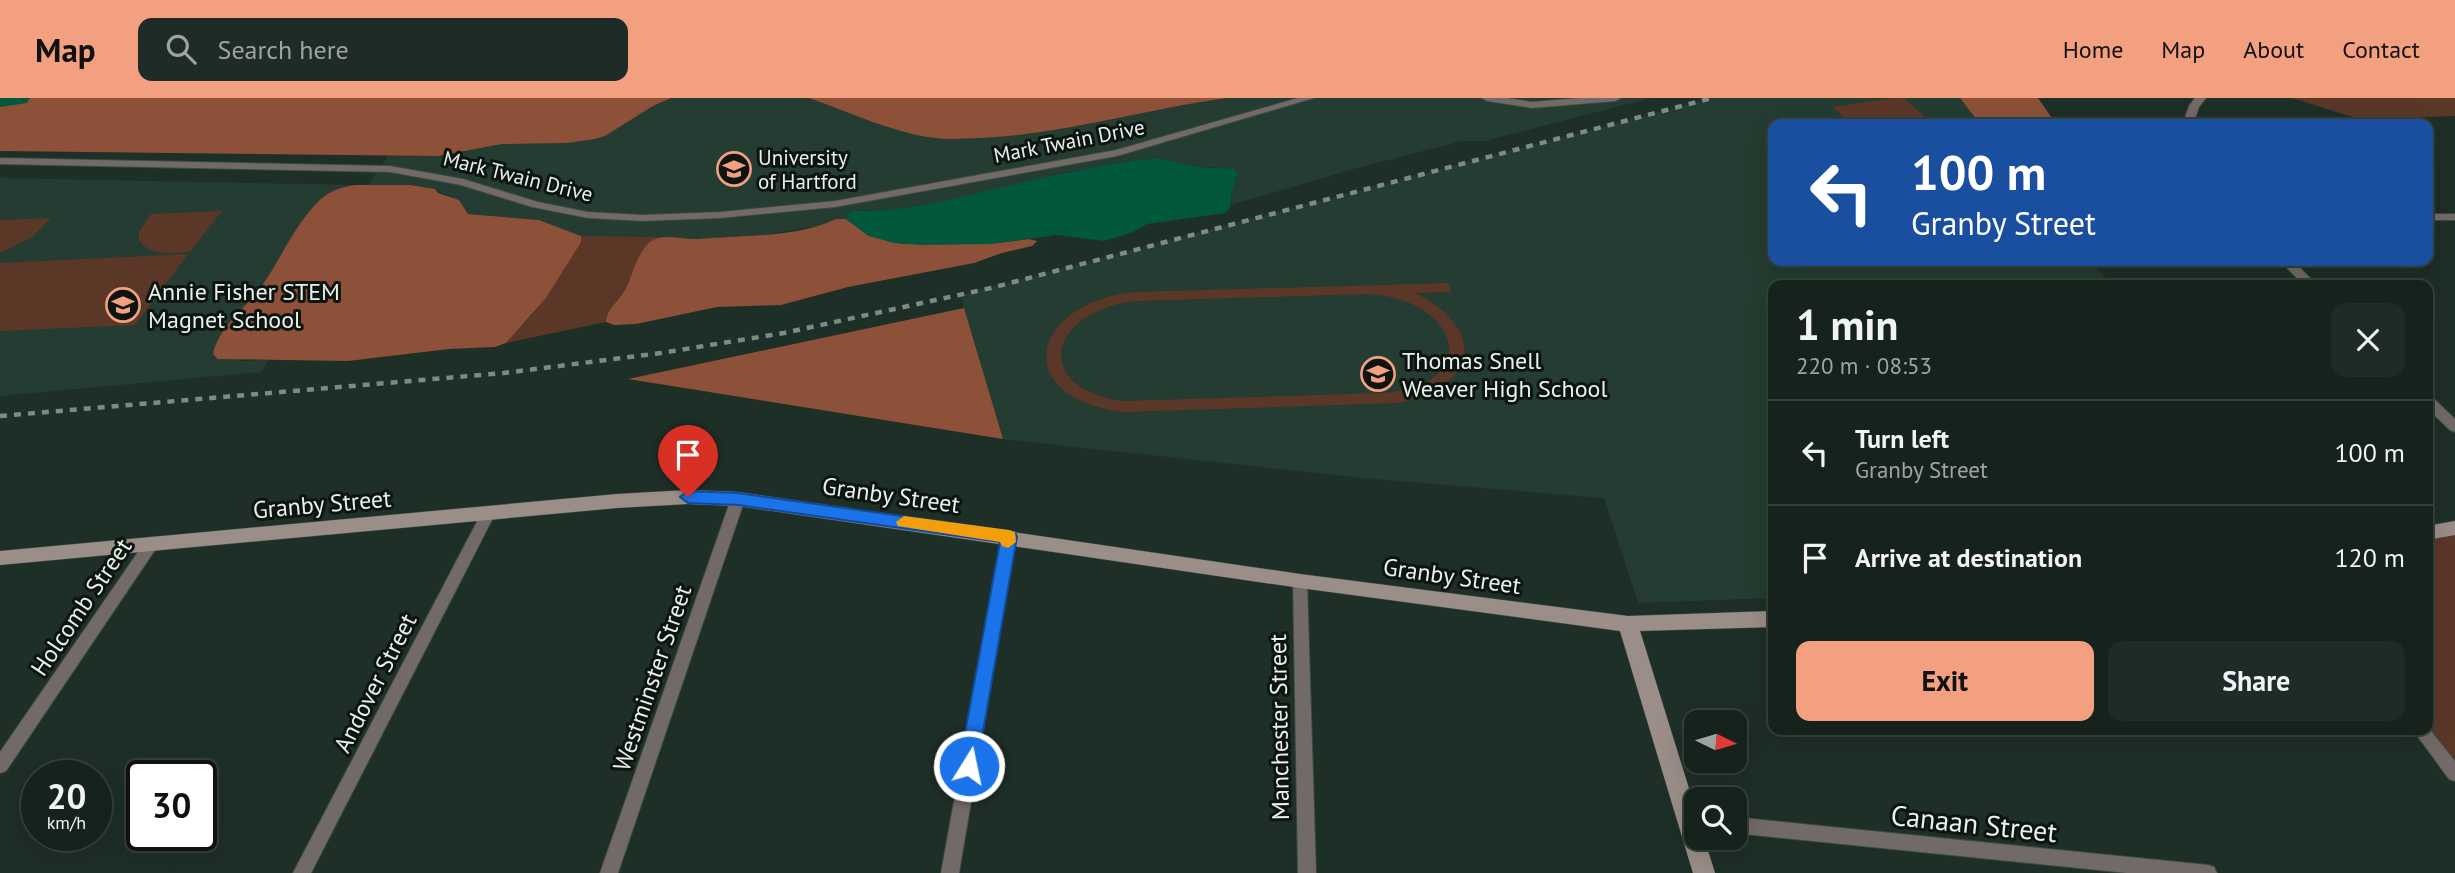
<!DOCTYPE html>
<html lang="en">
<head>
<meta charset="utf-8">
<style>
	:root { --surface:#16231d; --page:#1f2b26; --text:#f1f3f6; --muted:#9ea4a4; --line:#35403b; --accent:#f2a07f }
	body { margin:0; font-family:"PT Sans",sans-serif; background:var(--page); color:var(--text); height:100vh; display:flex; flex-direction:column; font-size:26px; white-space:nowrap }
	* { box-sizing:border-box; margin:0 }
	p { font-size:23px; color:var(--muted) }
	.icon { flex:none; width:38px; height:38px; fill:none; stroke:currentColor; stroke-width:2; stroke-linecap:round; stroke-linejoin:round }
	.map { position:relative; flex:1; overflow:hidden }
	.details { position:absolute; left:1768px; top:182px; width:665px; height:455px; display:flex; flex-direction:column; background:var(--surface); border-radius:14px; box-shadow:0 7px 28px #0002,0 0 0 2px var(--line) }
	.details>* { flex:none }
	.top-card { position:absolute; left:1768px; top:21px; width:665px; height:147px; border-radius:14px; box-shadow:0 7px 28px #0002,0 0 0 2px var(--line); background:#1a4fa0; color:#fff; overflow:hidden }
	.needle { width:46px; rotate:95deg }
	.fabs { position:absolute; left:1684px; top:612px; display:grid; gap:14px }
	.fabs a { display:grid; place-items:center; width:63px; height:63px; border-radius:14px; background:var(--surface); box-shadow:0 7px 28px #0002,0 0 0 2px var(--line); font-size:35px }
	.speed { position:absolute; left:21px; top:662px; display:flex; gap:14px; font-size:35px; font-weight:700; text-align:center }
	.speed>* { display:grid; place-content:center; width:91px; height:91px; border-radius:50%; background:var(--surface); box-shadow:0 7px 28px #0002,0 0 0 2px var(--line); line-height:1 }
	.speed small { font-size:18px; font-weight:400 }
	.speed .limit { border:4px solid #111; border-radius:10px; background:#fff; color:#111 }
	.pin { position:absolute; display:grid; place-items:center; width:60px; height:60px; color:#fff; margin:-72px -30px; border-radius:50% 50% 50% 0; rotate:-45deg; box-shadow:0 0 7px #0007 }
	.pin .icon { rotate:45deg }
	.me { position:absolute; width:77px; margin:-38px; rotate:10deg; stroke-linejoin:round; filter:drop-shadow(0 0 5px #0008) }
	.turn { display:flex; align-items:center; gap:24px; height:147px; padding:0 28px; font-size:32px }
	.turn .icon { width:91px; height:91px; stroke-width:2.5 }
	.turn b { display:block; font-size:49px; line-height:60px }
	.round { display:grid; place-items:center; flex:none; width:74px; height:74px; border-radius:14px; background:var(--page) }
	.summary { display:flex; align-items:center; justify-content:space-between; height:119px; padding:0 28px }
	h1 { font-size:42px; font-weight:700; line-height:52px }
	.button { display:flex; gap:14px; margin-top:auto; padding:14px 28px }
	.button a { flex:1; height:80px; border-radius:14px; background:var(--accent); color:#111; font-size:28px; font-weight:700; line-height:80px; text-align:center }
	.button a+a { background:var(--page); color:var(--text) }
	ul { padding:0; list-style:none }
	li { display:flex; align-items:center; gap:21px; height:105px; padding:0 28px; border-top:2px solid var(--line) }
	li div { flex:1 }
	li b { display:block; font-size:26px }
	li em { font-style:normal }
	header { display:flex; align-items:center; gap:42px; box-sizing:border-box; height:98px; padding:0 35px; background:var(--accent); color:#111 }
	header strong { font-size:33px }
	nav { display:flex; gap:38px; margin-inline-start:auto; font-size:24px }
	.search { width:490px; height:63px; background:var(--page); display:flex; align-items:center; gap:18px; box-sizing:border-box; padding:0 24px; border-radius:14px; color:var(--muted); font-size:26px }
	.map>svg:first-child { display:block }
	.built { fill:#243c31 }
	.green { fill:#5b3728; fill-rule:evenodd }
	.forest { fill:#8c5138 }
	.water { fill:#01583d }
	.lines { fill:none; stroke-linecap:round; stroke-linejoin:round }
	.river { fill:#01583d; fill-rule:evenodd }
	.street-casing { stroke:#3a4a43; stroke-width:2 }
	.secondary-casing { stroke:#3a4a43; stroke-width:1 }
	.street { fill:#726a66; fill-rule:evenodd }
	.secondary { fill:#9b8d88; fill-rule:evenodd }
	.rail { stroke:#7d8b84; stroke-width:4.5; stroke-dasharray:7 7; stroke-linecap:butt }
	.route { fill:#1a73e8; stroke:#114b97; stroke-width:2 }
	.slow { fill:#f59e0b }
	.labels { text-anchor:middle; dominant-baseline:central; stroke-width:6; stroke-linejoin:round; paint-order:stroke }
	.far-street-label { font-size:21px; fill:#e7f2ec; stroke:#0e1511 }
	.far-poi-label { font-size:21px; fill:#e7f2ec; stroke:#0e1511; text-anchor:start }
	.poi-label { font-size:24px; fill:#e7f2ec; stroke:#0e1511; text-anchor:start }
	.street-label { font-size:24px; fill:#e7f2ec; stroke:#0e1511 }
	.near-street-label { font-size:28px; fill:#e7f2ec; stroke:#0e1511 }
</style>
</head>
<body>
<header>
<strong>Map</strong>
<div class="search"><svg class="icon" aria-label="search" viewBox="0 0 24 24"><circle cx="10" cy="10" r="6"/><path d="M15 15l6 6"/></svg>Search here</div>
<nav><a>Home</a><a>Map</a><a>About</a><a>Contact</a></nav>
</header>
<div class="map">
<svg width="2455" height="775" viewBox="0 0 2455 775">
	<rect width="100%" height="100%" fill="#1e2f27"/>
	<g class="built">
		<polygon points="671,0 1651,0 1485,43 1462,43 1357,70 1231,107 1232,93 1238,77 1216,69 1198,69 1157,60 1068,74 937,107 908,111 855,113 846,121 836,121 824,127 764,137 695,141 625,140 581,138 539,122 467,116 453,99 427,89 367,88 388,58 438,58 502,46 567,45 595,41 605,38 653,8"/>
		<polygon points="1712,0 1960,0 1980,26 1773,26 1773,163 2091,163 2111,187 1773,187 1773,500 1638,505 1604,400 1362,380 1003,341 960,197"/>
		<polygon points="0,80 355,87 345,88 311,113 264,184 226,230 238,263 269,262 261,274 0,298"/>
	</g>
	<g class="green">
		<polygon points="1893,0 1904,0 1933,26 1850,26 1833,9"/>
		<polygon points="2292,0 2455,0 2455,18 2424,19 2402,23 2402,26 2375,26"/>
		<path d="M222,113L190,154C173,155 149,159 139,142V134L151,116Z"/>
		<polygon points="51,120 32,139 0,155 0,122"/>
		<path d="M581,138L658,139C639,150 634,172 626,191C620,202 606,211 606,224L506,245L535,213L580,144Z"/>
		<polygon points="188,156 135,227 0,233 0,165"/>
		<path d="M1449,185L1451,194L1415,195C1489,232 1477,289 1399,305L1122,314C1006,298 1033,203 1136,194ZM1365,196C1457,198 1488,286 1384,295L1122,303C1027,288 1052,211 1137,203Z"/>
		<polygon points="2455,430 2455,675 2421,632 2427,632 2427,435"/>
	</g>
	<g class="forest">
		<polygon points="0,0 671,0 653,8 605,38 595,41 567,45 502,46 438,58 0,53"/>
		<path d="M809,0H1227C1143,11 1063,37 979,40C965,40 950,42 936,40C892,35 850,14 809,0Z"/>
		<polygon points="1960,0 2038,0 2056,26 1980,26"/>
		<path d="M355,87H410L435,91L438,95L459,102L468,116L539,122L581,138V144L546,200L506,245L495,249L449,251L348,263L218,261L213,256C219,228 247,209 263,186C280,162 298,121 321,101C331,92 342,89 355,87Z"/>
		<path d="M836,121H846L869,138L903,146H990L1029,141L1037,143L1032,148L1002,155L974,165L848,189L781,207L717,209L636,226L614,227L606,224C606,211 619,203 625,192C633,177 636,156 650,144C662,134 683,142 697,141C740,137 798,140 836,121Z"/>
		<polygon points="964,210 1003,341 628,281"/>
	</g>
	<path class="water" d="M1157,60L1198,69L1234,71L1238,76L1232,93L1230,110L1225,115L1147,126L1131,135L1104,143L1056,137L990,146L922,147L894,145L869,138L846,121L847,116L855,113C911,113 945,103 998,90C1050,78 1103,66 1157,60Z"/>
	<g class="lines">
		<polygon class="river" points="0,0 30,0 27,5 0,9"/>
		<g class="street-casing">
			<g id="street">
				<polygon points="1298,0 1314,0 1117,58 835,109 720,120 643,123 588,120 532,109 461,87 390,74 0,66 0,60 390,68 463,81 538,104 588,114 643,117 720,114 835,103 1116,52"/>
				<polygon points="1482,0 1507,0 1532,4 1579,0 1621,0 1616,3 1532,10 1487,3"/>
				<polygon points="2195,0 2206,0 2199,9 2193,26 2183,26 2189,8"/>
				<rect x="2427" y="116" width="28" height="6"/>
				<polygon points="2280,163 2293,163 2317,187 2304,187"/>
				<polygon points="2427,298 2432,299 2455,321 2455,334 2450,332 2427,310"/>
				<polygon points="738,396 745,401 618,775 600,775 731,401"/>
				<polygon points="488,411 493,412 495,416 311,775 293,775 481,416 483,412"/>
				<polygon points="1009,434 1014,435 1016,439 959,775 941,775 1002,439 1004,435"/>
				<polygon points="152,439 157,441 159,445 157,449 6,673 0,675 0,654 147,441"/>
				<polygon points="1300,477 1305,479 1307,483 1316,775 1298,775 1293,483 1295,479"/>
				<polygon points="2427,628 2455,663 2455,683 2449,681 2413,632 2427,632"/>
				<polygon points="1734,719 2208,767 2214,769 2217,775 2127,775 1734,735"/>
			</g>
		</g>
		<g class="secondary-casing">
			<g id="secondary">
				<polygon points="688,392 738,394 1300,476 1628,518 1773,513 1773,529 1640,533 1696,713 1696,740 1704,740 1715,775 1693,775 1620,533 1300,490 738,408 688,406 617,410 0,467 0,453 617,396"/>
				<polygon points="2455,423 2455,437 2427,442 2427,428"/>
			</g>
		</g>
		<use href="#street" class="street"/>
		<use href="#secondary" class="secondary"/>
		<polyline class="rail" points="0,318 504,275 661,255 784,235 991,190 1712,0"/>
	</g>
	<polygon class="route" points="688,393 738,395 1015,434 1017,439 976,674 969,677 962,674 959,668 1000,444 738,407 688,405 680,399"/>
	<polygon class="slow" points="904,418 1009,432 1015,434 1016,444 1008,450 1002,448 1000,444 898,428 896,424"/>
	<defs>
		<g id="university-ring" transform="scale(1.75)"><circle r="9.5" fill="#0e1511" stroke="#f2a07f" stroke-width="1.5"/><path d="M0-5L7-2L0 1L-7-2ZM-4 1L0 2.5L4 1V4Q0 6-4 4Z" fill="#f2a07f"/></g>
		<g id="school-ring" transform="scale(1.75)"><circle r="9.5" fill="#0e1511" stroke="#f2a07f" stroke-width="1.5"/><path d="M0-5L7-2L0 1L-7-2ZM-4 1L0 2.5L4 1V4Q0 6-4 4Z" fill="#f2a07f"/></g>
	</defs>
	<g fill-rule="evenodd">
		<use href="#university-ring" x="734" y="71"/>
		<use href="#school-ring" x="123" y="207"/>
		<use href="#school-ring" x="1378" y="276"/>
	</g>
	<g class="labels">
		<g class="far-street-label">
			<text transform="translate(1069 43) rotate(-11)">Mark Twain Drive</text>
			<text transform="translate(518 78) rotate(14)">Mark Twain Drive</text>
		</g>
		<g class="far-poi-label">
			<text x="758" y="59">University<tspan x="758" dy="24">of Hartford</tspan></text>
		</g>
		<g class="poi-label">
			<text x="148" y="193">Annie Fisher STEM<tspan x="148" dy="28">Magnet School</tspan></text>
			<text x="1402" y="262">Thomas Snell<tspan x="1402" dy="28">Weaver High School</tspan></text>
		</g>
		<g class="street-label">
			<text transform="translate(891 397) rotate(8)">Granby Street</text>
			<text transform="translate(322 406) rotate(-5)">Granby Street</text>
			<text transform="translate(1452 478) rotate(8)">Granby Street</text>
			<text transform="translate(81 509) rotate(-56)">Holcomb Street</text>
			<text transform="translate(652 580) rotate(-71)">Westminster Street</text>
			<text transform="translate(375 585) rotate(-63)">Andover Street</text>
			<text transform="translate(1279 629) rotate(-91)">Manchester Street</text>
		</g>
		<g class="near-street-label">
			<text transform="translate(1974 725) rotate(6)">Canaan Street</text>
		</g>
	</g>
</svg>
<div class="fabs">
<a><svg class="needle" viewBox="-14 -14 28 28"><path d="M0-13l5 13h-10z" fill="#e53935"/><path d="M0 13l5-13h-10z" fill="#9ea4a4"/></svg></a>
<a><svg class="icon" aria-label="search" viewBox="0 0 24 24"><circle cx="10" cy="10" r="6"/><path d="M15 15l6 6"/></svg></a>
</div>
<div class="speed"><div>20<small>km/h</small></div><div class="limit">30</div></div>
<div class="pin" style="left:688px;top:399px;background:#d93025"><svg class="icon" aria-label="arrive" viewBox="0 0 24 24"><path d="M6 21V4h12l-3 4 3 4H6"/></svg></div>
<svg class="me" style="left:969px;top:668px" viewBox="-20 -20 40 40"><circle r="17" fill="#1a73e8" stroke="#fff" stroke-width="3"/><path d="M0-11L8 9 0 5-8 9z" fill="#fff"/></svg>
<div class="top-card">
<div class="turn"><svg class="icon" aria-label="left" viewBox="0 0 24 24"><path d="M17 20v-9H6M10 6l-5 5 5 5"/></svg><div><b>100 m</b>Granby Street</div></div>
</div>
<section class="details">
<div class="summary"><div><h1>1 min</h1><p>220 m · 08:53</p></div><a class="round"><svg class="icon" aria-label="close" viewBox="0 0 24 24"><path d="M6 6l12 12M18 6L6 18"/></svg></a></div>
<ul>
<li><svg class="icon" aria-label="left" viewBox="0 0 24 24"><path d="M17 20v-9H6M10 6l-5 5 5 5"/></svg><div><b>Turn left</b><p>Granby Street</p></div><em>100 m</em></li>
<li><svg class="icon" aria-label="arrive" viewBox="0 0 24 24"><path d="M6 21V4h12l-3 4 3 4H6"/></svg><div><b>Arrive at destination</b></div><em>120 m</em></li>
</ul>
<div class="button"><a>Exit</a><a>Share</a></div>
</section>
</div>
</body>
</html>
